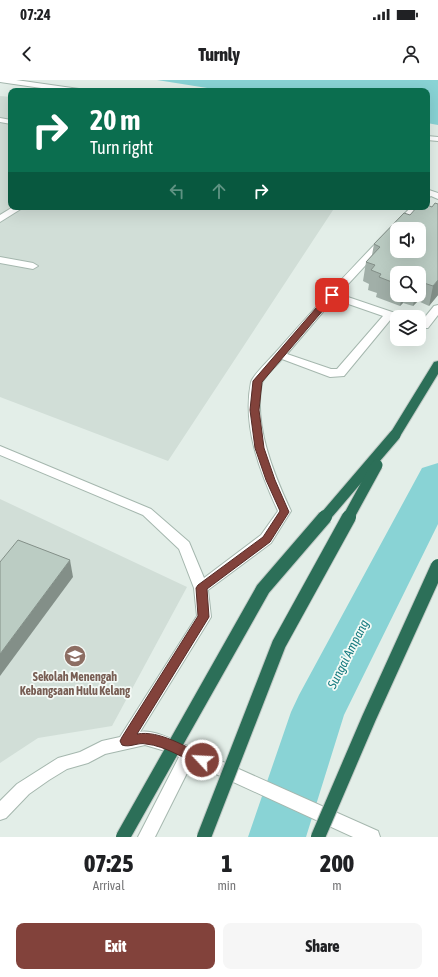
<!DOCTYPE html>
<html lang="en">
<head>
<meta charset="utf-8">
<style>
	:root { --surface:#fff; --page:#f6f6f6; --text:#202124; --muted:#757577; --accent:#82423b }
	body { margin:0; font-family:"Asap Condensed",sans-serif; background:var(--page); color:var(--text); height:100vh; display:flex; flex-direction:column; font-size:15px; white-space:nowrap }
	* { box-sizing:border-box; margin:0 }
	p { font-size:13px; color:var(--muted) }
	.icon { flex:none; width:22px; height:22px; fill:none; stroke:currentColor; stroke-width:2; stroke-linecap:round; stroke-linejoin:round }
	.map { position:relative; height:757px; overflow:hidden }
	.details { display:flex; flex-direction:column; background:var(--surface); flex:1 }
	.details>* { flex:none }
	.guide { position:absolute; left:8px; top:8px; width:422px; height:122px; border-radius:8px; box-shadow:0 4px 16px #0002; background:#0b6e4f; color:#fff; overflow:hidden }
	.tools { position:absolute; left:390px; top:142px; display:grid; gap:8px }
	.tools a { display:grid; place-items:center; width:36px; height:36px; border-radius:8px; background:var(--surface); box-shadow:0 4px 16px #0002; font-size:20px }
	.pin { position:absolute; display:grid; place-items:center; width:34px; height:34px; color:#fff; margin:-17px; border-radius:8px; box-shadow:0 2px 6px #0006 }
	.me { position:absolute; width:44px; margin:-22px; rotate:295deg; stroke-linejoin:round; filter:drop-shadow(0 0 3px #0008) }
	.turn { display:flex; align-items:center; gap:14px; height:84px; padding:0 16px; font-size:18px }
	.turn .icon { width:52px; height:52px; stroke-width:2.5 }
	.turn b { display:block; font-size:28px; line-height:34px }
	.lanes { display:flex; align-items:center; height:38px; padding:0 16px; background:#0003; justify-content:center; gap:20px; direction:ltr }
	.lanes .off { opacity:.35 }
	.eta { display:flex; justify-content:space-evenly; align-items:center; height:68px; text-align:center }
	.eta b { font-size:24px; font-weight:800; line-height:28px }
	.button { display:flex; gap:8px; margin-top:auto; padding:8px 16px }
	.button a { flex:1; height:46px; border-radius:8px; background:var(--accent); color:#fff; font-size:16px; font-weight:800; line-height:46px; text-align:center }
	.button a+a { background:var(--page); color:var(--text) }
	.status { display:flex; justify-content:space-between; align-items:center; height:28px; padding:0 20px; background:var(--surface); direction:ltr }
	.status svg { height:11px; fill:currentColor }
	header { display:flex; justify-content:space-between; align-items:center; height:52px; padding:0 16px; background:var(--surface); font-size:18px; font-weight:800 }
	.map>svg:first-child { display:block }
	.built { fill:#d1ded7 }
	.water { fill:#89d3d5 }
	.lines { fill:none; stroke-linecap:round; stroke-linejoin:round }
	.river { fill:#89d3d5; fill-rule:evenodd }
	.minor-casing { stroke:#a5b7ae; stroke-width:2 }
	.highway-casing { stroke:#c1cac6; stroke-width:2 }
	.minor { fill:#fff; fill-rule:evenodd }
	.highway { fill:#2c6f58; fill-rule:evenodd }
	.highway-bridge-far1-casing { stroke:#c1cac6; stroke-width:13; stroke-linecap:butt }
	.highway-bridge-casing { stroke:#c1cac6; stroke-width:16; stroke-linecap:butt }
	.highway-bridge-far1 { stroke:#2c6f58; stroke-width:11 }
	.highway-bridge { stroke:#2c6f58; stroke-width:14 }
	.wall { fill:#a1afa8; fill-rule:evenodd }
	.shaded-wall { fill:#838f88 }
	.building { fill:#bbccc3; stroke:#838f88; fill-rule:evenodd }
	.route { fill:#82423b; stroke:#542b26 }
	.labels { text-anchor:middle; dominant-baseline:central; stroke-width:3.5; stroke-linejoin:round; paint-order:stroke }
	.education-label { font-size:12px; font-weight:bold; fill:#785e54; stroke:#f4faf6 }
	.water-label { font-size:13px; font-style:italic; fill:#187c80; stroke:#f4faf6 }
</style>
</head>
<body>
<div class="status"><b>07:24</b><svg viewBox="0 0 49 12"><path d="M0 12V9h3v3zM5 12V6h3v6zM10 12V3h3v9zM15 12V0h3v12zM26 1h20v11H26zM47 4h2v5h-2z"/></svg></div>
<header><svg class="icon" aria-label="back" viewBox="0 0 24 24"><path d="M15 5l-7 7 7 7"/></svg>Turnly<svg class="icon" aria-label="person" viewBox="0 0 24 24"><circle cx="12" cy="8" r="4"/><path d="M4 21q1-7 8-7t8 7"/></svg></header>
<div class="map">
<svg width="438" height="757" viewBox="0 0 438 757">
	<rect width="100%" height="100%" fill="#e3eee8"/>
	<g class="built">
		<polygon points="0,16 11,17 11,127 335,127 168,381 0,317"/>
		<polygon points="0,419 187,507 112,646 38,658 0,683"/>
	</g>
	<polygon class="water" points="157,0 438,0 438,45 427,43 427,11 226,11"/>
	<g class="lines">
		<polygon class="river" points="438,383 438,444 344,635 306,757 248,757 291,632 299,615 422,388"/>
		<g class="minor-casing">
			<g id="minor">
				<polygon points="0,0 16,0 79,9 83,11 62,11 0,2"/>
				<polygon points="0,38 11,40 11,44 0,42"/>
				<polygon points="427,56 438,57 438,61 427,60"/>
				<polygon points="429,110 438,113 438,119 431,116 427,118 427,111"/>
				<polygon points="13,127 24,127 0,142 0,135"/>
				<polygon points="411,127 421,127 400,149 394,149 392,147 394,145"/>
				<path d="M384,157L387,158L389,160L387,162L339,214L401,235L402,237H397V240L391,239L344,296L330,297L282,279C277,285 264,297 262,303C253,344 274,395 291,431L271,463L208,510L211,537L140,652C155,649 180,663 194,669L378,751L380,757H353L192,683L155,757H138L179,677L162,670L145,665L105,674L88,683L67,689L49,700L29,714L6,738L0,740V721L17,704L58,678L80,672L102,661L120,657L197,536L194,508L179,469L143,435L0,375V366L151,429L189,462L204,498L261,455L278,431C260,392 242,346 251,302C253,295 270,279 276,272C310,233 345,195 381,158ZM334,219L383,236L337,289H331L287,274Z"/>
				<polygon points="0,177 33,183 38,186 33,189 0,183"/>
				<polygon points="438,225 438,235 428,248 419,248 419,242 421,242 434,226"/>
			</g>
		</g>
		<g class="highway-casing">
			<polygon id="highway" points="438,281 438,294 399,358 395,359 391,358 389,355 391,352 434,282"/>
		</g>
		<use href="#minor" class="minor"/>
		<use href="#highway" class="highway"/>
		<g class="highway-bridge-far1-casing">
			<g id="highway-bridge-far1">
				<polyline points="324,438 395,355"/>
				<polyline points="348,438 377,385"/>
			</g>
		</g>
		<g class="highway-bridge-casing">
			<g id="highway-bridge">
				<polyline points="123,757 263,509 325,437"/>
				<polyline points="204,757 279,564 349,437"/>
				<polyline points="318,757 369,638 438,486"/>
			</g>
		</g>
		<use href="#highway-bridge-far1" class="highway-bridge-far1"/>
		<use href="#highway-bridge" class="highway-bridge"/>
	</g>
	<path class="wall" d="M404,133L438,215L429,226L418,221L413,226L403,223L400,226L376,217L377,213L368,210L369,204L363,201L366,182L372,175L374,164ZM397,193H419V215H397Z"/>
	<g class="shaded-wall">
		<polygon points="438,200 438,215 429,226 433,206"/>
		<polygon points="421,202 419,214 419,204"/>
		<polygon points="402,215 404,215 403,223 400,226"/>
		<polygon points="415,215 419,215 418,221 413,226"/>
		<polygon points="70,480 73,497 0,596 0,574"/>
	</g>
	<g class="building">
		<path d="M435,123L438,124V200L433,206L421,202L419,204V193H397V204L379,197L381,194L371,190L375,185L366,182L380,167L374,164L404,133L410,135L417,127H427V125L432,127ZM397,149H419V171H397Z"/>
		<polygon points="18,460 70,480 0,574 0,482"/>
	</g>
	<path class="route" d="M329,213H335L336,215L262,302L259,330L264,368L275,400L289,432L270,462L207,509L209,537L137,654C160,650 185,667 206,676L208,680L206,684L202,686C184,679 166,666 146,664C138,662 130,668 122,665L120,661L122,657L198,536L196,508L198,505L263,457L280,431L266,400L255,368L250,330L253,301Z"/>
	<defs>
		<g id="school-disc" transform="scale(1.15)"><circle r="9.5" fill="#8d6e63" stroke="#f4faf6"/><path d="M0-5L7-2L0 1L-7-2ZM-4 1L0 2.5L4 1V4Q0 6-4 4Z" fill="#fff"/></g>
	</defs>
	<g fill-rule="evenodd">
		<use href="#school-disc" x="75" y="576"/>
	</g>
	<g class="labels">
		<g class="education-label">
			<text x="75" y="597">Sekolah Menengah<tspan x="75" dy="14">Kebangsaan Hulu Kelang</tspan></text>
		</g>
		<g class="water-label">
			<text transform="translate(348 574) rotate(-63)">Sungai Ampang</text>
		</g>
	</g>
</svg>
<div class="tools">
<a><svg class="icon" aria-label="sound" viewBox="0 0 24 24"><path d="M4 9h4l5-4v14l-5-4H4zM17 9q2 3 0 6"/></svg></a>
<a><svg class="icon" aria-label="search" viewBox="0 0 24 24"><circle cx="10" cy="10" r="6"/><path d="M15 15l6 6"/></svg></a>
<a><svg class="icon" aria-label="layers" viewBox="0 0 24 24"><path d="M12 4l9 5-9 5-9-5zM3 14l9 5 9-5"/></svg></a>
</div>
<div class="pin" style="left:332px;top:215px;background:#d93025"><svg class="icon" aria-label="arrive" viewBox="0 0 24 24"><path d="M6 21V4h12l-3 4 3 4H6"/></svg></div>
<svg class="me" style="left:202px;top:680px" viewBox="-20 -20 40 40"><circle r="17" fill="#82423b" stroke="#fff" stroke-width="3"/><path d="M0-11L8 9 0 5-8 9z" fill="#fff"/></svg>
<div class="guide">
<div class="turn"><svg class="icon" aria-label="right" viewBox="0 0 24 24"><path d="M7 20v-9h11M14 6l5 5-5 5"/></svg><div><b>20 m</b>Turn right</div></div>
<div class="lanes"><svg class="icon off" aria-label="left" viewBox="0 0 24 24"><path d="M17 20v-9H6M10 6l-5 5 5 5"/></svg><svg class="icon off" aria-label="ahead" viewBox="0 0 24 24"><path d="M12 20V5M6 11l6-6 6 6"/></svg><svg class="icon" aria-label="right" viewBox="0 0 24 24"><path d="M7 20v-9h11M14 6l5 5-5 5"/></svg></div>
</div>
</div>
<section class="details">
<div class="eta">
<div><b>07:25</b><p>Arrival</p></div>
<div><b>1</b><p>min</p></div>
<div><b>200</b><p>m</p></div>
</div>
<div class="button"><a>Exit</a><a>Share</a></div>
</section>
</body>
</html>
